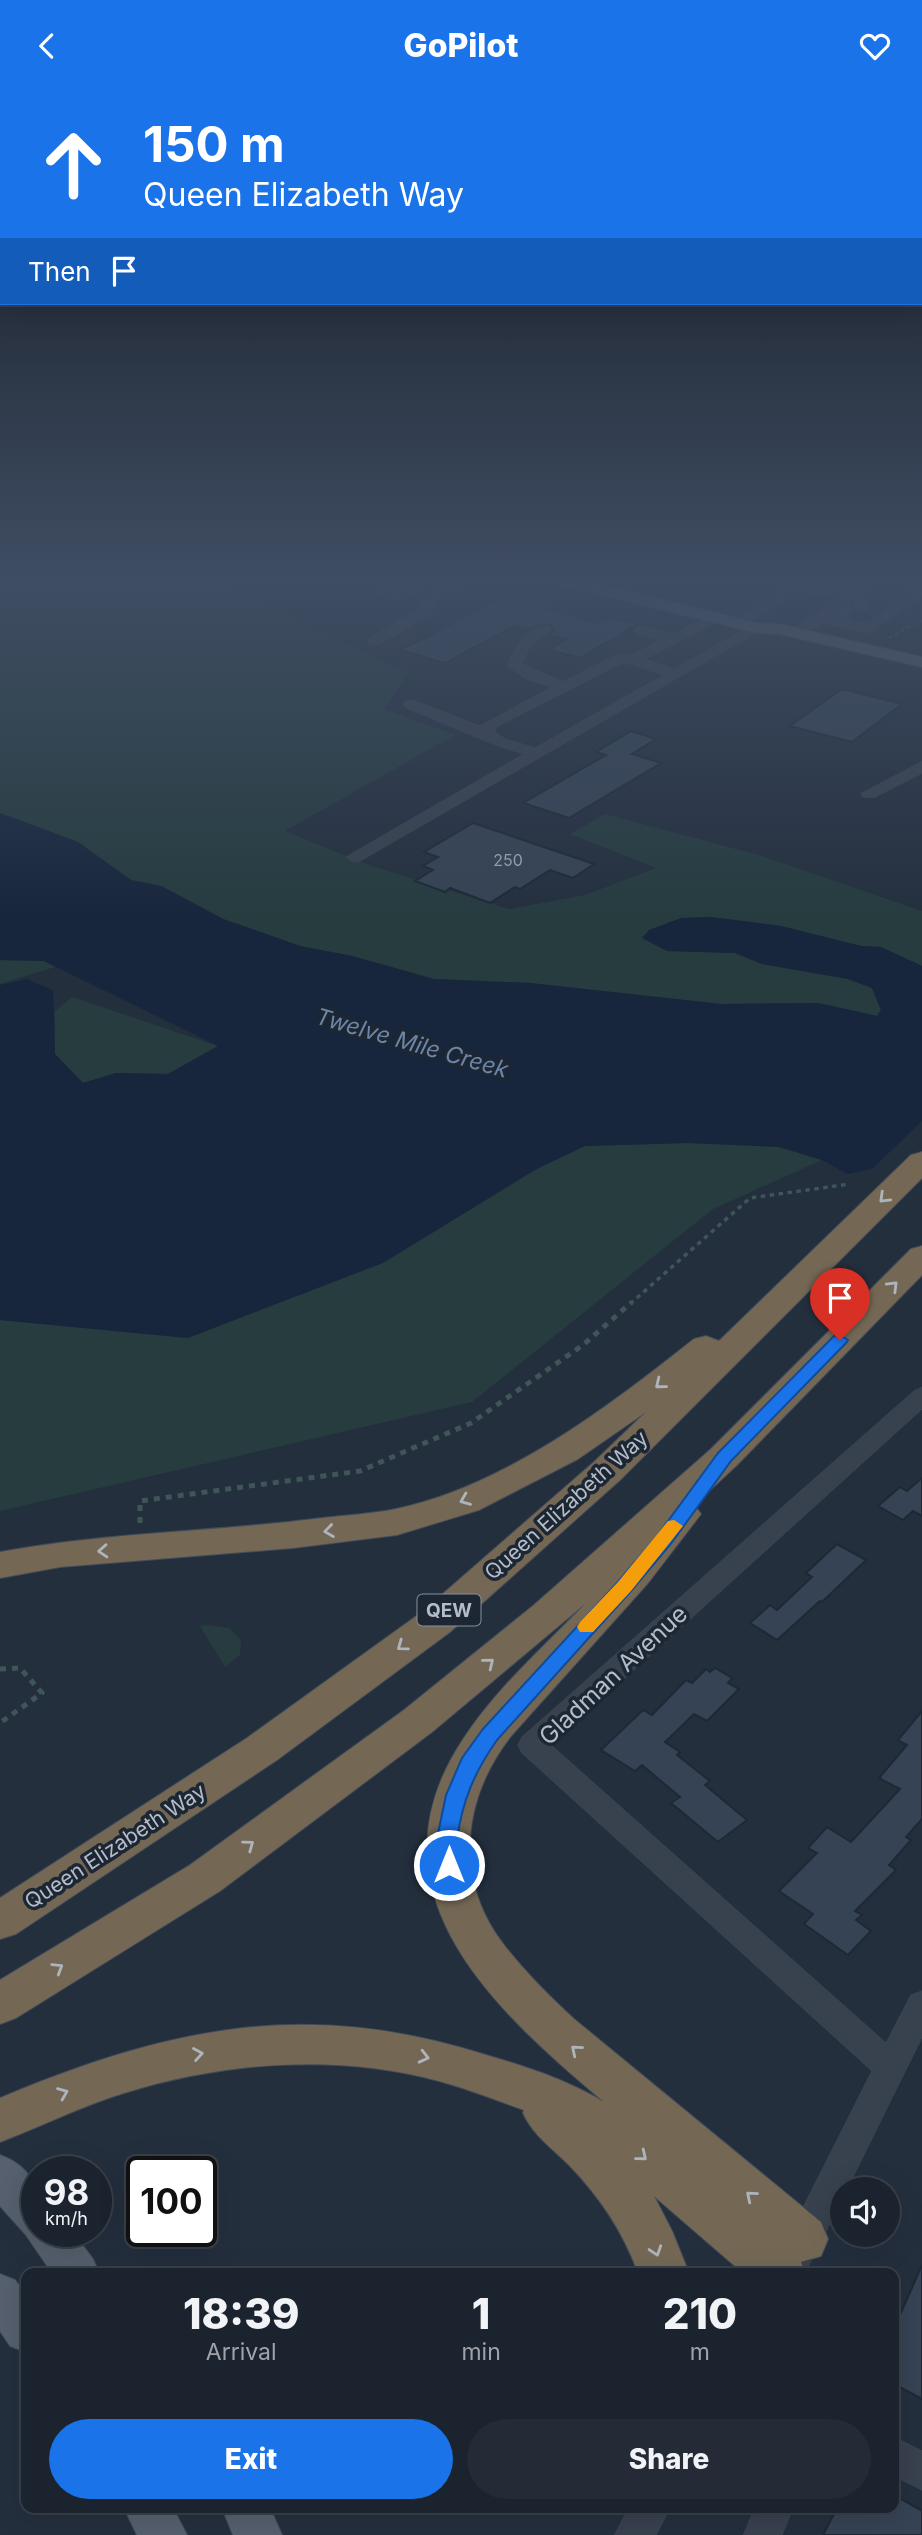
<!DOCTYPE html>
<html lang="en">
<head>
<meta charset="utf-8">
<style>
	:root { --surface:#1b232e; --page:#242b36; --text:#f1f3f6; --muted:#a0a4aa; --line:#39404a; --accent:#1a73e8 }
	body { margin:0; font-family:Inter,sans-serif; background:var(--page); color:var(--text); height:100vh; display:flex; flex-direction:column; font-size:26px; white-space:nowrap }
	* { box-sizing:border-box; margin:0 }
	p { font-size:23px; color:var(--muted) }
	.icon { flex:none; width:38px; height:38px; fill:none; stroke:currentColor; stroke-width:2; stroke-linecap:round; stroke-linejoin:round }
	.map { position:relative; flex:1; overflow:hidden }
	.details { position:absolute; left:21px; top:2177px; width:878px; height:245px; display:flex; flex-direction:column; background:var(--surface); border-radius:14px; box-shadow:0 7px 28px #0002,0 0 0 2px var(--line) }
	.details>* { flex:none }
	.guide { position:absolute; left:0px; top:0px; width:922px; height:214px; box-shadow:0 7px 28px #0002,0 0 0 2px var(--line); background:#1a73e8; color:#fff; overflow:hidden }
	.tools { position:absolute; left:830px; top:2086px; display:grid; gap:14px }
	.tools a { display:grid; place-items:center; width:70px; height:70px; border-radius:50%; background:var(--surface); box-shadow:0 7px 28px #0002,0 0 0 2px var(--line); font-size:35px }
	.speed { position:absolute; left:21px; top:2065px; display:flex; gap:14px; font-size:35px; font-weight:700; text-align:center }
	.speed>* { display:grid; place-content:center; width:91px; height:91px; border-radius:50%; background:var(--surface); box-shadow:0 7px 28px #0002,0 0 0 2px var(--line); line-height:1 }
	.speed small { font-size:18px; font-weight:400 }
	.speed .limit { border:4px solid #111; border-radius:10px; background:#fff; color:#111 }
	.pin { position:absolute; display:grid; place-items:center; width:60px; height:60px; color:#fff; margin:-72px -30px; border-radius:50% 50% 50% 0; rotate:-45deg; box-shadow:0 0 7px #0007 }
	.pin .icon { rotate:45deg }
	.me { position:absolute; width:77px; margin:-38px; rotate:0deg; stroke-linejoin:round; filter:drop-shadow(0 0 5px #0008) }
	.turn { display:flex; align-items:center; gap:24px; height:147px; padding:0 28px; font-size:32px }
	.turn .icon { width:91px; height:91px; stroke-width:2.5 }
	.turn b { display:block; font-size:49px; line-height:60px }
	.then { display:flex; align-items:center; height:66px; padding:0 28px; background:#0003; gap:14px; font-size:26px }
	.eta { display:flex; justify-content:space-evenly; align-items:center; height:119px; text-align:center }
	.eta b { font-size:42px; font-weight:800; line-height:49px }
	.primary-button { display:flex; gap:14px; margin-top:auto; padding:14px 28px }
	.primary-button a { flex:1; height:80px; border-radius:42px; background:var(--accent); color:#fff; font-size:28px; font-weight:800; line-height:80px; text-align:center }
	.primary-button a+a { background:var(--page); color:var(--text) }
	header { display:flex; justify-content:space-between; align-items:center; height:91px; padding:0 28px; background:var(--accent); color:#fff; font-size:32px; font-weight:800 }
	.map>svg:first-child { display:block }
	.green { fill:#263c3f }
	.water { fill:#17263c }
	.pier { fill:#242f3e }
	.building { fill:#364354; stroke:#1f2835; stroke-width:2 }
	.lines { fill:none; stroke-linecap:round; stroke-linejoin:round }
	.minor-tunnel { stroke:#3a4453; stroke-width:15; stroke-dasharray:15 8; stroke-linecap:butt }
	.minor-casing { stroke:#414a57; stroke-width:1 }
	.major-casing { stroke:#414a57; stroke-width:2 }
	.highway-casing { stroke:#434c59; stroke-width:2 }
	.path-far2 { stroke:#3f5557; stroke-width:2.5; stroke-dasharray:3.5 3.5; stroke-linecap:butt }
	.path-far1 { stroke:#3f5557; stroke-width:3.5; stroke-dasharray:4.5 4.5; stroke-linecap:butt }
	.path { stroke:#3f5557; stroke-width:5; stroke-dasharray:6 6; stroke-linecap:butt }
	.minor { fill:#38414e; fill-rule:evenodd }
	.major { fill:#56606e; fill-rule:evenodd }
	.highway { fill:#746855; fill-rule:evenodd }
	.oneway { stroke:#aeb4bd }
	.route { fill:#1a73e8; stroke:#114b97; stroke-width:2 }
	.slow { fill:#f59e0b }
	.labels { text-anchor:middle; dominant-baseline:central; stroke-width:7; stroke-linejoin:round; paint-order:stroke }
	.far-number-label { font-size:16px; fill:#929caa }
	.shield { fill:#1d2633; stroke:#878f9c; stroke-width:2 }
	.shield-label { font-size:19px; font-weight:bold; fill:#b4bcc9 }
	.street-label { font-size:21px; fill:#b4bcc9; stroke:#1d2633 }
	.water-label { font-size:23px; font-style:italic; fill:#6d86a8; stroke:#1d2633 }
	.near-street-label { font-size:24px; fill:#b4bcc9; stroke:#1d2633 }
</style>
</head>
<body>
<header><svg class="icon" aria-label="back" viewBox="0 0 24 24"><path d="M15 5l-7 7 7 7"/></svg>GoPilot<svg class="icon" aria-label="heart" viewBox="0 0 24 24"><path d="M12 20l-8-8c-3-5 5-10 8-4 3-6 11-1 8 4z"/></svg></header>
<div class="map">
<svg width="922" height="2444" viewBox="0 0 922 2444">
	<rect width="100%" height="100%" fill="#242f3e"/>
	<g class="green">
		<polygon points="0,486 204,486 408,582 384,618 455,644 285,740 366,773 509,818 585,804 656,777 570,743 605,723 762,765 922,820 922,875 881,856 861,855 781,835 711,826 681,827 667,860 735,862 762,873 848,888 872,897 881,919 877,925 818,912 721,913 530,892 434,888 352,865 300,855 223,828 162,795 131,789 78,751 0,722"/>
		<polygon points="0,869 44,870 55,876 0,893"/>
		<polygon points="72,906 218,955 168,983 116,982 83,992 55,963 55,920"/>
		<polygon points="688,1052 779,1056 822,1069 713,1118 472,1311 0,1420 0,1229 188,1247 585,1055"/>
		<polygon points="209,1534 229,1537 241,1549 240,1564 225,1576 200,1535"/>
	</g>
	<polygon class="water" points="0,722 78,751 131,789 161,795 223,828 300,855 352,865 434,888 530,892 721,913 818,912 877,925 881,919 872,897 848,888 762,873 735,862 667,860 642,847 649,839 681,827 711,826 781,835 861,855 881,856 922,875 922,1078 901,1072 847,1083 822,1069 779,1056 688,1052 585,1055 538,1077 383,1172 188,1247 0,1229 0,894 27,888 53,899 55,963 83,992 116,982 168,983 218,955 44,870 0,869"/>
	<polygon class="pier" points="922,1030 922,1081 901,1076 867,1083"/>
	<g class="building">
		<polygon points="397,486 450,486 400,512 365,502"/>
		<polygon points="515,500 559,512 548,518 598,532 609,526 638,533 580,567 548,559 567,548 549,544 554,539 549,533 529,539 515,535 445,572 400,559"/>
		<polygon points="842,598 902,613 852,651 790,635"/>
		<polygon points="631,640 656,648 632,663 661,672 569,727 523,712 606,664 596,661"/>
		<polygon points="473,732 594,773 573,787 550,779 520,798 515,796 490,812 450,797 445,801 415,790 433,779 423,775 438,766 424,761"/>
		<polygon points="922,1387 922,1425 913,1420 903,1429 878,1415 900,1396 907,1400"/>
		<polygon points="837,1453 866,1469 822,1511 820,1510 777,1549 750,1532 770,1514 777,1519 812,1486 806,1482"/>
		<polygon points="715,1577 732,1587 728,1592 739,1598 707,1630 694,1623 665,1651 680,1661 677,1664 710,1690 705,1694 747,1729 718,1751 671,1712 680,1706 642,1674 635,1680 601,1659 643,1619 652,1624 686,1589 692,1592 706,1578 710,1581"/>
		<polygon points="922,1620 922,1728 906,1746 911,1749 889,1774 896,1779 855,1820 862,1824 856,1829 871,1840 848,1864 804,1833 813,1823 779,1800 817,1762 808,1757 827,1736 851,1751 900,1698 879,1687 907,1654 898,1649"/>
		<polygon points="922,2174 922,2308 894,2293 894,2221 900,2224"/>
		<polygon points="894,2404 922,2420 922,2444 823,2444 837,2417 894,2417"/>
	</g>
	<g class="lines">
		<g class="minor-tunnel">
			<polyline points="854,510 871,514"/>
			<polyline points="836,521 852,525"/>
		</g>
		<g class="minor-casing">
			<g id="minor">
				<polygon points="461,486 478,486 437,510 429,525 379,553 369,553 369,547 418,519 427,504"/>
				<path d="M800,486H816L807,494L833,499L847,490L841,486H863V491C879,480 904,488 922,492V506L869,542L822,532L802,545H792V539L840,507L798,500L742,535L737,536L730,532ZM880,491L915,499L867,533L831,525Z"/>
				<path d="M715,522L722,526L720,529L645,568L675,578L752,534L757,533L764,537L360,770L354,771L346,766L524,663C483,651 444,632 405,616L403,613L405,610H415L480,635L552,596L527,588L507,575C514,558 527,533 549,536L551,539L530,555L522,573L563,591L618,563L632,564L661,549L635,542V536L640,535L672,543ZM624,571L664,584L535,657L505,648L495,641V637Z"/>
				<polygon points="922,671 922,682 875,706 863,706 861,703"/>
				<polygon points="922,1297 922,1318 551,1654 886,1952 911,1904 922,1900 922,1946 847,2098 842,2098 842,2108 805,2182 770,2182 872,1980 522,1662 518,1654 522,1646 914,1300"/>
				<polygon points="894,2346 922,2360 922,2399 894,2385"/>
				<polygon points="629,2417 670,2417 656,2444 615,2444"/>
				<polygon points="755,2417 793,2417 782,2444 744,2444"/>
			</g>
		</g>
		<g class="major-casing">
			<g id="major">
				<polygon points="540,486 570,486 757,532 779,533 922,566 922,576 779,543 757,542 542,489"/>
				<path d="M0,2064C40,2079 37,2104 37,2140H72L93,2168L99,2182H52L26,2144L0,2115Z"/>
				<polygon points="0,2183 15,2189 26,2204 26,2261 10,2255 0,2240"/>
				<polygon points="124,2417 173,2417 187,2444 137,2444"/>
				<polygon points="222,2417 270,2417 282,2444 233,2444"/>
			</g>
		</g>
		<g class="highway-casing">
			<g id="highway">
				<path d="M922,1061V1087L620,1389L450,1541L277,1669L16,1843L0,1848V1807L247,1647L422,1521L594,1371L646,1321L578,1368L479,1419L397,1444L293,1457L60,1476L0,1487V1461C107,1441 215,1441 322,1427C347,1424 372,1423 396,1418C505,1395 608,1316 694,1248L706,1245L719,1250L911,1064Z"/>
				<path d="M922,1155V1184L737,1374L694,1414L701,1423L648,1492L511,1645C462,1708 453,1788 504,1854C525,1881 549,1905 574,1928L821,2131L828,2148L821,2165L801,2171L805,2182H743L654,2105L672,2140L689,2182H638C623,2140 600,2106 569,2074C552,2057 533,2044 523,2022L524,2019C496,2009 468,1998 439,1990C336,1962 225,1971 124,2002C81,2015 42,2035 0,2051V2007C170,1936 306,1907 486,1964C527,1976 567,1989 604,2011C495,1919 363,1801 462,1650C495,1598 544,1556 586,1512L432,1641L220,1800L16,1927L0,1933V1889L190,1774L404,1619L534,1514L711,1358L911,1158Z"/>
			</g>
		</g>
		<polyline class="path-far2" points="889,547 922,529"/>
		<polyline class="path-far1" points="630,1213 750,1107 850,1093"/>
		<g class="path">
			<polyline points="140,1432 140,1410 360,1380 471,1332 583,1254 632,1211"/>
			<polyline points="0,1578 20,1577 42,1602 0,1632"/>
		</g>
		<use href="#minor" class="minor"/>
		<use href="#major" class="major"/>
		<use href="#highway" class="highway"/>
	</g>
	<defs><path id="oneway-chevron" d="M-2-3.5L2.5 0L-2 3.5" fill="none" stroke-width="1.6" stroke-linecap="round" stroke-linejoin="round" transform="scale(1.75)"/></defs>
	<g class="oneway">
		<use href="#oneway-chevron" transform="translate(884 1107) rotate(136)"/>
		<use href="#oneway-chevron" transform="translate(893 1195) rotate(-45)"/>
		<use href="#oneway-chevron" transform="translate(660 1293) rotate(141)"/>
		<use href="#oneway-chevron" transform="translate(465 1409) rotate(158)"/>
		<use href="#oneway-chevron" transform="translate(329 1440) rotate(172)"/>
		<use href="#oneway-chevron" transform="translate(103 1460) rotate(176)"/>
		<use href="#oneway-chevron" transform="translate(402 1555) rotate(144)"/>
		<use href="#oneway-chevron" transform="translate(489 1572) rotate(-39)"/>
		<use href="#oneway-chevron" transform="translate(249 1754) rotate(-36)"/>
		<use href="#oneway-chevron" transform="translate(58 1877) rotate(-32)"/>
		<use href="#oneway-chevron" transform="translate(576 1959) rotate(-140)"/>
		<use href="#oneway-chevron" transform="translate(198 1963) rotate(-10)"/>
		<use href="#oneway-chevron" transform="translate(424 1966) rotate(14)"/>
		<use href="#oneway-chevron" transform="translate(63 2002) rotate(-22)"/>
		<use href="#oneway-chevron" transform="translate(642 2065) rotate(39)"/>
		<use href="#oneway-chevron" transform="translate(751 2105) rotate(-140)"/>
		<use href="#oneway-chevron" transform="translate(656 2160) rotate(72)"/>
	</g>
	<linearGradient id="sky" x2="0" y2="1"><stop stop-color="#141a22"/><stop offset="0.59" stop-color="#3f4d63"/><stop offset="1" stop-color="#3f4d63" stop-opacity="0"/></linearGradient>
	<rect width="922" height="829" fill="url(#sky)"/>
	<path class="route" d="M840,1244L848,1249L846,1252L731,1370L670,1454L631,1500L497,1649C475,1680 462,1710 457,1749C456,1760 462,1770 456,1780L449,1783L441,1780L436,1752L446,1704L462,1667L483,1638L618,1491L657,1445L718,1362L834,1245Z"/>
	<polygon class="slow" points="674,1429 683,1435 631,1500 593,1541 580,1541 577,1536 580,1531 618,1491 668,1430"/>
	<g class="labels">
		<g class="far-number-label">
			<text x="508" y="769">250</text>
		</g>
		<rect class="shield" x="417.5" y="1503.5" width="63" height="31" rx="5"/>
		<g class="shield-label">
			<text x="449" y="1519">QEW</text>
		</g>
		<g class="street-label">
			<text transform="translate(566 1414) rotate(-42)">Queen Elizabeth Way</text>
			<text transform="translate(115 1755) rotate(-33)">Queen Elizabeth Way</text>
		</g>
		<g class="water-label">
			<text transform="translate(412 952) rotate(16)">Twelve Mile Creek</text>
		</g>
		<g class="near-street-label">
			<text transform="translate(613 1584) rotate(-43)">Gladman Avenue</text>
		</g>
	</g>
</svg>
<div class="tools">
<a><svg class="icon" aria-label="sound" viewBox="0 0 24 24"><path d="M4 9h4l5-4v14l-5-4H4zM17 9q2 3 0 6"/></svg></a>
</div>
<div class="speed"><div>98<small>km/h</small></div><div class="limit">100</div></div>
<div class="pin" style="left:840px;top:1249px;background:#d93025"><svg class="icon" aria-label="arrive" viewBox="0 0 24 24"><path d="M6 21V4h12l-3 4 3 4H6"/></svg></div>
<svg class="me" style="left:449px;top:1774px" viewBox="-20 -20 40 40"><circle r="17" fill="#1a73e8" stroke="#fff" stroke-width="3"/><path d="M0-11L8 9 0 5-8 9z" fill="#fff"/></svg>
<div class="guide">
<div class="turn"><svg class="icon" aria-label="ahead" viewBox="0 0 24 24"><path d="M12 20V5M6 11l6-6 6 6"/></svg><div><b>150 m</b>Queen Elizabeth Way</div></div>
<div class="then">Then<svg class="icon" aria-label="arrive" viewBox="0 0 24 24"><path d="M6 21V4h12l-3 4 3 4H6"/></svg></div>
</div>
<section class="details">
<div class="eta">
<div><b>18:39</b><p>Arrival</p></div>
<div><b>1</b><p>min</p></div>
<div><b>210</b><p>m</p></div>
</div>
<div class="primary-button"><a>Exit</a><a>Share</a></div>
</section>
</div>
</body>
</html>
